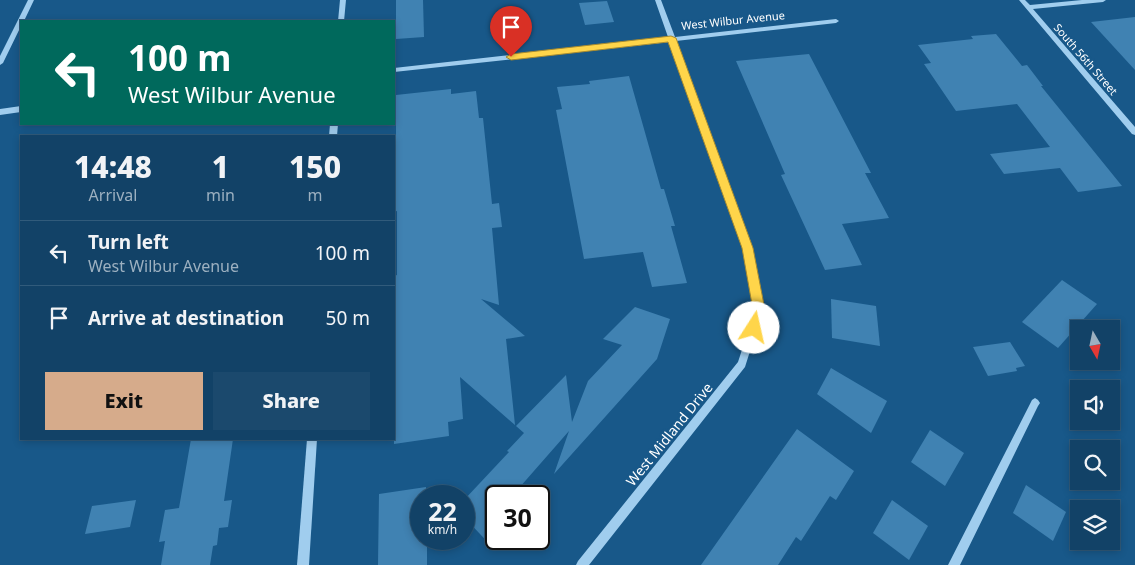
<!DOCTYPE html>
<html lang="en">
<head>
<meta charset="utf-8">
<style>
	:root { --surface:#124267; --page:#1b496d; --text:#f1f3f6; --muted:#9cb0c0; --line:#315b7b; --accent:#d6ab8b }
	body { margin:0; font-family:"Noto Sans",sans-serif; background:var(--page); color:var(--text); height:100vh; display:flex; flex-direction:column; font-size:19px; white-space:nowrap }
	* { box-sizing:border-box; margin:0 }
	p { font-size:16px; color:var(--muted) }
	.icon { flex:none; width:28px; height:28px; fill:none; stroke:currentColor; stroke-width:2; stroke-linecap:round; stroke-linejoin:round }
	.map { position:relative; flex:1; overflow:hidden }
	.side { position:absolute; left:20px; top:135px; width:375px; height:305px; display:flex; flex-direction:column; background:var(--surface); border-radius:0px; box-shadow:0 2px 8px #0003,0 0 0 1px var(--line) }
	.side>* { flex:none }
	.banner { position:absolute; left:20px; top:20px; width:375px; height:105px; border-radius:0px; box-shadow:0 2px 8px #0003,0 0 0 1px var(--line); background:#00695c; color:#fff; overflow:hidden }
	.needle { width:32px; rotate:171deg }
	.buttons { position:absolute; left:1070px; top:320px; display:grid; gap:10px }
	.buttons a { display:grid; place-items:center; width:50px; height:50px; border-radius:0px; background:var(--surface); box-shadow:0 2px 8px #0003,0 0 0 1px var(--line); font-size:25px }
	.speed { position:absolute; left:410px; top:485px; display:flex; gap:10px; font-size:25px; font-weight:700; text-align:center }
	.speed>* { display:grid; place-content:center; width:65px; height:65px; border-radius:50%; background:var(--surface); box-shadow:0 2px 8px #0003,0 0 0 1px var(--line); line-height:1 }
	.speed small { font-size:12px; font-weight:400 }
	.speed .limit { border:2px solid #111; border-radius:8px; background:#fff; color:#111 }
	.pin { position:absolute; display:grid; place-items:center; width:42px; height:42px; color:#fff; margin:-51px -21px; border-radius:50% 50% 50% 0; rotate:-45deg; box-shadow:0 0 5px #0007 }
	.pin .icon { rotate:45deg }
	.me { position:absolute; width:55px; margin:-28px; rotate:10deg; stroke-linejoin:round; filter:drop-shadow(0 0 4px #0008) }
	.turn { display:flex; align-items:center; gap:18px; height:105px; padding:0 25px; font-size:22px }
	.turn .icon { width:65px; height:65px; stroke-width:2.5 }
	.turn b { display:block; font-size:35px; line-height:42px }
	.eta { display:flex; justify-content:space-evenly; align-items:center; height:85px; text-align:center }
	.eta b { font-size:30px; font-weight:800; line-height:35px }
	.cta { display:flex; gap:10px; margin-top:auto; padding:10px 25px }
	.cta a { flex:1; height:58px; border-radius:0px; background:var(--accent); color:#111; font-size:20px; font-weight:800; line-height:58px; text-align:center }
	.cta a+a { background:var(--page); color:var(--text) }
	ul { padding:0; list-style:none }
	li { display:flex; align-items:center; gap:15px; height:65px; padding:0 25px; border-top:1px solid var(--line) }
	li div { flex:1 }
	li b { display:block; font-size:19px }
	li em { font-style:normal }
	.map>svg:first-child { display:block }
	.building { fill:#4082b2 }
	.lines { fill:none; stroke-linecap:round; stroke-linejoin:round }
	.minor { fill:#a0cdee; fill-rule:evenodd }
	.route { fill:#ffd54a; stroke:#a68a30 }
	.labels { text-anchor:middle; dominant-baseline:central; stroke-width:4.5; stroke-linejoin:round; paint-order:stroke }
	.far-street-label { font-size:11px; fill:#fff; stroke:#185889 }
	.street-label { font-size:14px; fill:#fff; stroke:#185889 }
</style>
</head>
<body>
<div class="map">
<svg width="1135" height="565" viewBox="0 0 1135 565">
	<rect width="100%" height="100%" fill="#185889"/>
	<g class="building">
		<polygon points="396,0 423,0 424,37 396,39"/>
		<polygon points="607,1 614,22 585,25 579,3"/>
		<polygon points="1135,17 1135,70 1091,22"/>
		<polygon points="996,34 1022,66 1027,65 1043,86 1041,86 1122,186 1078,192 1060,168 1004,174 990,154 1050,147 1017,104 956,111 924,64 931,63 918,45 973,39 971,36"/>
		<polygon points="809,54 871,173 865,173 889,218 842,224 862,265 825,270 781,175 785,174 736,61"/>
		<polygon points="629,76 661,189 664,189 675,226 671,226 687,283 652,287 643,252 584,259 556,110 562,109 557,87 590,84 589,81"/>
		<polygon points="451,89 451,94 476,91 479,118 483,118 492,204 499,203 502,227 492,228 499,305 481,299 525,336 506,339 515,425 460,377 463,419 448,422 449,436 394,444 394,276 397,275 397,211 394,212 394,177 396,177 396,95"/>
		<polygon points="1062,280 1097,304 1058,348 1022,322"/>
		<polygon points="831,299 876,306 880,346 832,338"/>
		<polygon points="635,307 670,319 657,359 554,474 569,431 512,496 496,496 496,551 464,517 464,500 509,452 507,451 524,433 516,426 566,375 572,422 588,381 622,345 603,339"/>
		<polygon points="1010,342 1025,366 1016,368 1017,371 988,376 973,347"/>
		<polygon points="831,368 887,401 871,433 817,394"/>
		<polygon points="797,429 854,471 836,500 830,496 801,541 796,537 778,565 701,565"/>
		<polygon points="930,430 964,453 945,486 911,462"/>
		<polygon points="191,439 233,439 224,501 232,500 228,527 219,528 217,545 213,546 210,565 161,565 165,541 159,542 165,510 179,508"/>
		<polygon points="1026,485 1066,512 1053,541 1013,513"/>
		<polygon points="426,487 426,496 421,496 421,539 427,539 427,565 378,565 379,494"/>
		<polygon points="136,500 130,527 85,534 92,506"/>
		<polygon points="892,500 928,526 909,560 873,533"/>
	</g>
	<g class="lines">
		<g class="minor">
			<polygon points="28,0 34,0 24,21 21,21 21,26 3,63 0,65 0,56"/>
			<polygon points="340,0 346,0 344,21 338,21"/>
			<polygon points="655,0 661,0 675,37 836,19 839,21 836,23 676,41 751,248 763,310 745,367 589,565 576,565 578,561 738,362 755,310 743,248 670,42 394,72 394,68 668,37"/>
			<polygon points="1019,0 1025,0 1030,5 1082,0 1106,0 1103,2 1033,9 1135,127 1135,135 1132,134"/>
			<polygon points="21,106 21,112 0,115 0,109"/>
			<polygon points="330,124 338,124 337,136 329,136"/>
			<polygon points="1035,398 1038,400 1040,403 1038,406 960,565 948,565 1032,400"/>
			<polygon points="307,439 317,439 309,565 297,565"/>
		</g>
	</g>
	<polygon class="route" points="671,36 676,38 753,248 765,310 758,332 754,334 749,332 748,328 753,310 742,248 668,42 511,60 506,57 511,54"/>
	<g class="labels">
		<g class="far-street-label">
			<text transform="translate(733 20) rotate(-6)">West Wilbur Avenue</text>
			<text transform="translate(1086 59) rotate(49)">South 56th Street</text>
		</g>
		<g class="street-label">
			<text transform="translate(669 434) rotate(-51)">West Midland Drive</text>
		</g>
	</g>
</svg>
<div class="buttons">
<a><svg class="needle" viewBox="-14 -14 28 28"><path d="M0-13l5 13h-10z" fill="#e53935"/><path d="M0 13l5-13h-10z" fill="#9cb0c0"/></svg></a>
<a><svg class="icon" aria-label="sound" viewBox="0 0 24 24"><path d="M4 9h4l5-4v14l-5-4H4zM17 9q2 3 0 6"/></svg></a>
<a><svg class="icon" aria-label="search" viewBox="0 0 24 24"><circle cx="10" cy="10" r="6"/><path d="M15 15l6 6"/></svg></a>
<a><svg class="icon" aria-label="layers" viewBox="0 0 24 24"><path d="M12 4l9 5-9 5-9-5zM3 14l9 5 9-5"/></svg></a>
</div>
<div class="speed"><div>22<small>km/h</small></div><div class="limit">30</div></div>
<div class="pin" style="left:511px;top:57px;background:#d93025"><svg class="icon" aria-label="arrive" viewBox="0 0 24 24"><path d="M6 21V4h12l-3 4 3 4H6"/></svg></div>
<svg class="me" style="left:754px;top:328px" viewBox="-20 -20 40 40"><circle r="19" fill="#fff"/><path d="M0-13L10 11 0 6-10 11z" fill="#ffd54a"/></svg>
<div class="banner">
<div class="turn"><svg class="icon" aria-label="left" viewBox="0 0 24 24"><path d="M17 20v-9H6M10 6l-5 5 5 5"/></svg><div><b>100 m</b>West Wilbur Avenue</div></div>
</div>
<section class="side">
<div class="eta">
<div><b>14:48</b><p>Arrival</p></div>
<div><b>1</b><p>min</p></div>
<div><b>150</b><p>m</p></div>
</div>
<ul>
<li><svg class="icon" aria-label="left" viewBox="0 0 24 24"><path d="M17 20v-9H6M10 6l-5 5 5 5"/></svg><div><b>Turn left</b><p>West Wilbur Avenue</p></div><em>100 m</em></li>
<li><svg class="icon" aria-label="arrive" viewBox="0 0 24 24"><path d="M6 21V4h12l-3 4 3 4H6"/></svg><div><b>Arrive at destination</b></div><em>50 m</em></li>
</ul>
<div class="cta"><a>Exit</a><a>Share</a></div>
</section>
</div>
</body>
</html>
